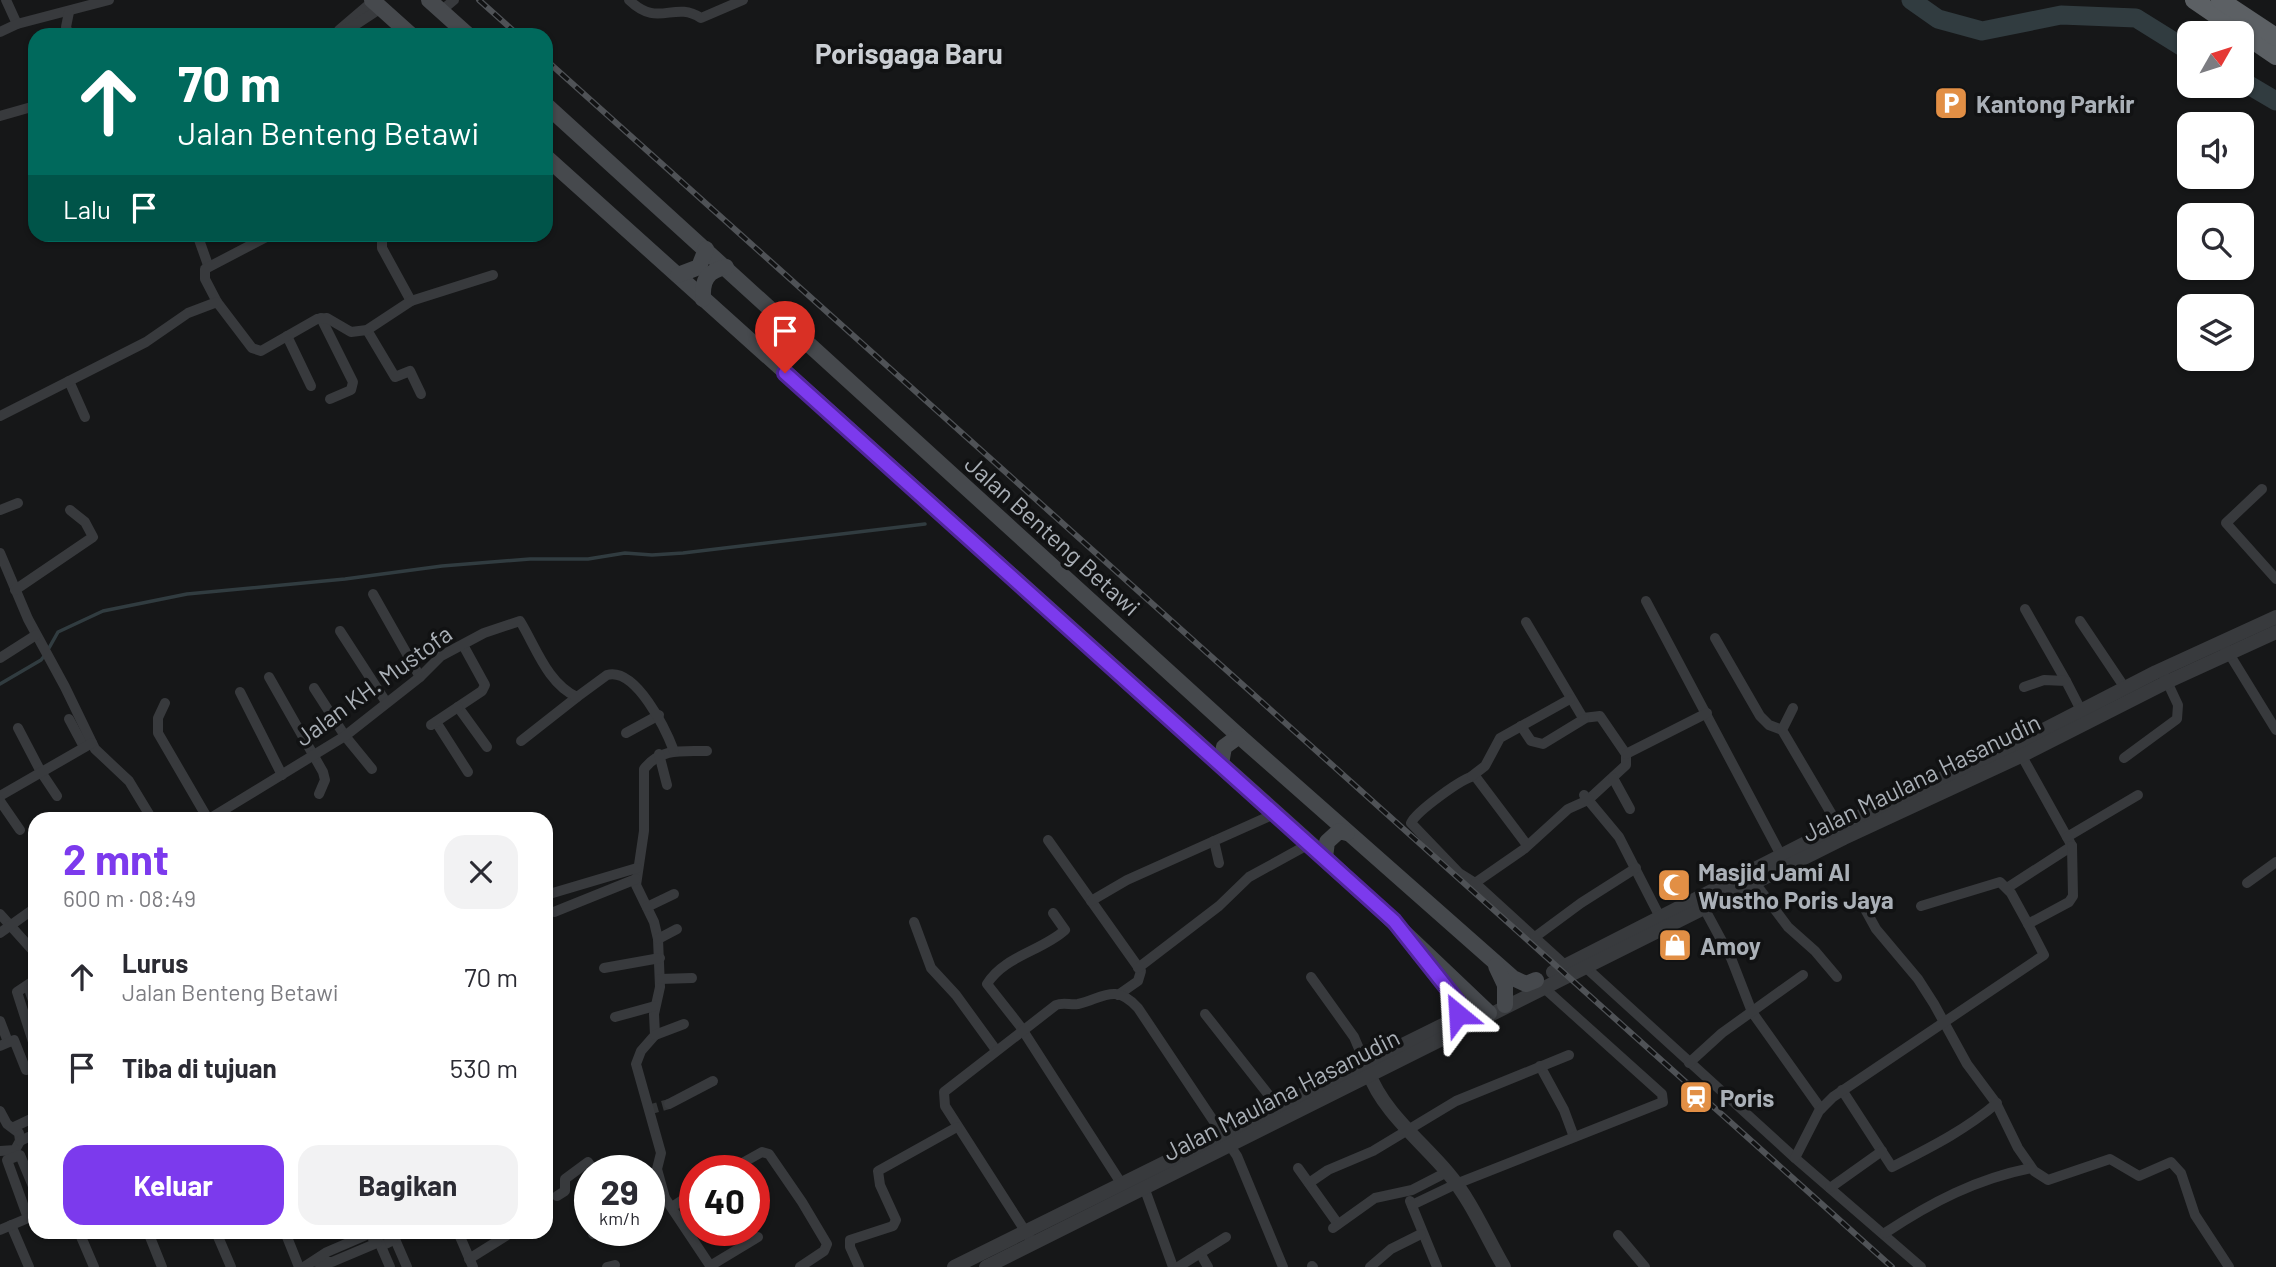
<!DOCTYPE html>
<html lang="id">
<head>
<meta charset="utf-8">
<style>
	:root { --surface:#fff; --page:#f2f2f3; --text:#2b2b33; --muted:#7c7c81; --accent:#7c3aed }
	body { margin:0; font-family:Barlow,sans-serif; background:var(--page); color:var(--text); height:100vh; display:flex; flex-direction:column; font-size:26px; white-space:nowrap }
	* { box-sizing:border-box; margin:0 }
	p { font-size:23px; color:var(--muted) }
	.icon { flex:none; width:38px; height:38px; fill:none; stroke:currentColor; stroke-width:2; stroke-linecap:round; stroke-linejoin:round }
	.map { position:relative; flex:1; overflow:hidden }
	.panel { position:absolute; left:28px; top:812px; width:525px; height:427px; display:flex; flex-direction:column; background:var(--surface); border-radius:21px; box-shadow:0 2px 5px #0004 }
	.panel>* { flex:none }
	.guide { position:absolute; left:28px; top:28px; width:525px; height:214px; border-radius:21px; box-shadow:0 2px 5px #0004; background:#00695c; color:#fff; overflow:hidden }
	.needle { width:46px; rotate:51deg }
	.tools { position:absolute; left:2177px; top:21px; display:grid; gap:14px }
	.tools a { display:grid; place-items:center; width:77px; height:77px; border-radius:14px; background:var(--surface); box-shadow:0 2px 5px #0004; font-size:35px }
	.speed { position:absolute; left:574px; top:1155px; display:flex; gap:14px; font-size:35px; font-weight:700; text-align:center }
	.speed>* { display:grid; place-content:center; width:91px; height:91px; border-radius:50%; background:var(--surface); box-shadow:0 2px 5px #0004; line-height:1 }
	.speed small { font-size:18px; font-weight:400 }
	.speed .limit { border:10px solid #d22; background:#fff; color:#111 }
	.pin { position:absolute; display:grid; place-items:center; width:60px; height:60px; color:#fff; margin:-72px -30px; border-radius:50% 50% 50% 0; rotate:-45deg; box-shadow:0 0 7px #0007 }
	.pin .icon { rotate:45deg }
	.me { position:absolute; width:77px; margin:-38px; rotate:333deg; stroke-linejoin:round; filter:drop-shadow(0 0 5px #0008) }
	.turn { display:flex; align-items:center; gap:24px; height:147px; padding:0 35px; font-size:32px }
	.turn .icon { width:91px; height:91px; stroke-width:2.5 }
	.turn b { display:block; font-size:49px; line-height:60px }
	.then { display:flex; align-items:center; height:66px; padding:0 35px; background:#0003; gap:14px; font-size:26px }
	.round { display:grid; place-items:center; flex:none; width:74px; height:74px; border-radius:21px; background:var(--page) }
	.summary { display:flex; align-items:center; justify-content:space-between; height:119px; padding:0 35px }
	h1 { font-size:42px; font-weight:700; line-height:52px; color:var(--accent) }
	.cta { display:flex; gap:14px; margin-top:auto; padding:14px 35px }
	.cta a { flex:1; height:80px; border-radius:21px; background:var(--accent); color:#fff; font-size:28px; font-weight:700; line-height:80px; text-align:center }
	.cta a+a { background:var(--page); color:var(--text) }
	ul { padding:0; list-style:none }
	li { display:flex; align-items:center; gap:21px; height:91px; padding:0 35px }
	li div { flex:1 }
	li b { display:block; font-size:26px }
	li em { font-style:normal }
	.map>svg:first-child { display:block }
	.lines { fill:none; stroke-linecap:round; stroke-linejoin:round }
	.stream { stroke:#313c40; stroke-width:3.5 }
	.river { stroke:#313c40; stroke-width:19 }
	.minor-tunnel { stroke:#343638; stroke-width:10; stroke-dasharray:10 5; stroke-linecap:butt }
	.minor { stroke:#383a3d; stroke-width:10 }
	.tertiary { stroke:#383a3d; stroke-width:14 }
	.secondary { stroke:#46494d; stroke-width:16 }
	.trunk { stroke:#5c6064; stroke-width:18 }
	.rail-casing { stroke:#4f5256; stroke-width:6 }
	.rail { stroke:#111213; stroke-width:3.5; stroke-dasharray:10; stroke-linecap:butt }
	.route-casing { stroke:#51269a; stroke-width:18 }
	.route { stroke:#7c3aed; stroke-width:12 }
	.labels { text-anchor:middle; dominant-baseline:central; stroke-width:7; stroke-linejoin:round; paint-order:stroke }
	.poi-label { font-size:24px; font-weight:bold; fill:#aab0b7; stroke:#111213; text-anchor:start }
	.street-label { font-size:24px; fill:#aab0b7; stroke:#111213 }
	.quarter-label { font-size:28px; font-weight:bold; fill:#caced3; stroke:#111213 }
</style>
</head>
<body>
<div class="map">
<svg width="2276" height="1267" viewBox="0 0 2276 1267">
	<rect width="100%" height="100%" fill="#161718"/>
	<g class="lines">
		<g class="stream">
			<polyline points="49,648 58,632 103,611 187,594 345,579 442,566 530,559 588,559 625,553 652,555 683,553 925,524"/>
			<polyline points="0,684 41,660 45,655"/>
		</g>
		<g class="river">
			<polyline points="1911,0 1938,19 1982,31 2061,15 2136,18 2189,51"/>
			<polyline points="2242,81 2276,101"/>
		</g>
		<polyline class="minor-tunnel" points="648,1110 669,1104"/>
		<g class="minor">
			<polyline points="6,0 17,24"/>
			<path d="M629,0C659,29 673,0 701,18L743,0"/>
			<polyline points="441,11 454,0"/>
			<polyline points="339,30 373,1"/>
			<polyline points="0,32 17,24 109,0"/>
			<polyline points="69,35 66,27 69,12"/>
			<polyline points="330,35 352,27 381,8"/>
			<polyline points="0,116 35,106"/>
			<polyline points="197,234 208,265"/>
			<polyline points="382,234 382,248 411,301"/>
			<polyline points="217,302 205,279 205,269 272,234"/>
			<polyline points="321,318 353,382 351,390 330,399"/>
			<polyline points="367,330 395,377 410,371 421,394"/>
			<polyline points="287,336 311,386"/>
			<polyline points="69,381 85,417"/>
			<polyline points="0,416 146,342 188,313 217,302 252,348 261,351 317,319 327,318 351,332 367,330 411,301 493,275"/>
			<polyline points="2262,489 2226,523 2276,579"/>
			<polyline points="0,510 18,503"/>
			<polyline points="0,553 28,619 65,687 95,749 129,781 152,819"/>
			<polyline points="15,590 93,537 85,522 70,510"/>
			<polyline points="373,594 420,677"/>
			<polyline points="1646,601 1784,861"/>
			<polyline points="2025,609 2066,681"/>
			<polyline points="2080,621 2125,688"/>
			<path d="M1526,622L1583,718L1600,716L1626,754V765L1588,800L1568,809L1524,849L1475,883L1459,873L1411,823C1416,812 1463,777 1475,776L1527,845"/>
			<polyline points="340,631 386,702"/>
			<polyline points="1715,638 1760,716 1769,725 1782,730"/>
			<polyline points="463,645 485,685 482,691 458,707 487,747"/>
			<polyline points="2225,647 2276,730"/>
			<polyline points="0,658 36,635"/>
			<polyline points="269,677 323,772 325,780 319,794"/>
			<polyline points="2024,687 2044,680 2066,681 2083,714"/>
			<polyline points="314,688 345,736 372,769"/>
			<polyline points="240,692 282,775"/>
			<polyline points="165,703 158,718 158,733 208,819"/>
			<polyline points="1793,708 1782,730 1841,830"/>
			<polyline points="69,719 84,747"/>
			<polyline points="436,722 468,772"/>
			<polyline points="431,725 458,707"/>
			<polyline points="1521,726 1531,741 1543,744 1584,719"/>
			<polyline points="18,728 41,772 57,796"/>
			<polyline points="626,733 659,715"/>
			<polyline points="521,741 577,697"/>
			<path d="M707,751C682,751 660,748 644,769V831L636,885L654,922L658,939L660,987L654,1014L655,1035L641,1051L636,1064L661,1153L657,1169L665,1198L711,1267"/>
			<polyline points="2019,751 2072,846"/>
			<polyline points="659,754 667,785"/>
			<polyline points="1626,754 1707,713"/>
			<polyline points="2124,758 2177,719 2178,705 2164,675"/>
			<polyline points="1472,776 1485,766 1500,738 1570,699"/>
			<polyline points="1613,778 1630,809"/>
			<polyline points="1584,795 1619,837 1663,923"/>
			<polyline points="0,796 92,743"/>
			<polyline points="0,801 20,830"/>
			<path d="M209,819L345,736L420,677L441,656L484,633L520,621C536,647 547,683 577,697L607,675C636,667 666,730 674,751"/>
			<polyline points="2067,837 2138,795"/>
			<polyline points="1048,840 1141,971 1138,981 1118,995"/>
			<polyline points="1219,863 1214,841 1274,814"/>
			<polyline points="1475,883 1566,966"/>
			<polyline points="1755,883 1788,927 1815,951 1837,977"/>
			<polyline points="2247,883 2276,862"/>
			<polyline points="2007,888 2072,846"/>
			<polyline points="546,895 637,868"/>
			<polyline points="1091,901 1127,880 1214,841"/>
			<polyline points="1921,906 2000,882 2011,893 2028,924"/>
			<polyline points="647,907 674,894"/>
			<polyline points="1704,908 1731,958 1752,1012 1821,1109"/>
			<polyline points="1865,909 1876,929 1918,979 1934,1004 1967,1064 1996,1103 2018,1148 2034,1171 2048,1180 2110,1159 2139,1176 2171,1162 2181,1173 2195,1215 2229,1267"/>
			<polyline points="554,912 636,879"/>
			<path d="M1053,913L1065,930C1042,951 1004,956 987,984L1020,1026L1121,1183"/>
			<polyline points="0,914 35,953"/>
			<polyline points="914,922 931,968 956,995 996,1050"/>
			<polyline points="0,933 35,908"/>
			<polyline points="1535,937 1581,903 1636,868"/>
			<polyline points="658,939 677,929"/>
			<polyline points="1582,964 1795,1158 1921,1267"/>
			<polyline points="604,968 660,958"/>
			<polyline points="1138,968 1219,906 1249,877 1309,844"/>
			<polyline points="1311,977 1354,1037 1366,1065"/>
			<polyline points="660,979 692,978"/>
			<polyline points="35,980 17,992 35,1048"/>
			<polyline points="29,989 35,1006"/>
			<polyline points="1205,1014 1279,1108"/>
			<polyline points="615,1017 655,1006"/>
			<polyline points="0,1021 8,1042"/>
			<polyline points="655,1035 684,1024"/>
			<polyline points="0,1046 14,1040 26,1070"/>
			<polyline points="1689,1063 1722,1033 1803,975"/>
			<polyline points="1540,1066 1564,1110 1574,1137"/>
			<path d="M1842,1090L1892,1167C1929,1148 1964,1131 1997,1103"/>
			<polyline points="669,1104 713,1081"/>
			<polyline points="0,1111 7,1124 19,1133 20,1141 15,1150 0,1151"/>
			<polyline points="14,1127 35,1117"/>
			<polyline points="20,1141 35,1134"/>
			<polyline points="1795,1158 1819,1111 1833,1097 2044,955 2028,924 2069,902 2073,896 2072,846"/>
			<polyline points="1298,1168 1338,1224"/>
			<polyline points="728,1171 762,1152 769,1154 802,1202 827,1244 824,1251 800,1267"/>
			<polyline points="1309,1183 1328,1170 1373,1151 1456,1101 1569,1055"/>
			<polyline points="1144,1187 1173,1267"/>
			<polyline points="1830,1188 1882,1151"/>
			<polyline points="557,1196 565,1191 565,1179 588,1162 594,1171"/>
			<polyline points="1410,1201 1437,1267"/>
			<polyline points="1412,1205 1456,1184 1663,1102 1662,1094 1543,987"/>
			<polyline points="649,1206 665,1198"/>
			<polyline points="672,1207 695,1192"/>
			<polyline points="28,1218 7,1160 20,1155 35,1191"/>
			<polyline points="11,1225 29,1267"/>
			<polyline points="1333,1228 1375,1198 1412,1190 1447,1172"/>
			<polyline points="0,1230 33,1216"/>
			<polyline points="79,1232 94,1267"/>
			<polyline points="148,1232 162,1267"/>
			<polyline points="216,1232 231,1267"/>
			<polyline points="285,1232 299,1267"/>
			<polyline points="458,1232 473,1267"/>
			<path d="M1885,1233C1932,1202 1976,1179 2031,1168"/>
			<polyline points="593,1234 599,1230"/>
			<polyline points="1618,1235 1645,1267"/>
			<polyline points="394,1237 407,1267"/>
			<path d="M1029,1237L945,1106L944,1092L1056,1005C1063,1002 1070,1005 1078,1004C1102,999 1115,982 1138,1008L1237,1156L1283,1267"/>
			<path d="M373,1239C381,1248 393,1245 395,1232"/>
			<polyline points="380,1244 390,1267"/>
			<polyline points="1200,1253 1208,1267"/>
			<polyline points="469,1259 512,1232"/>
			<polyline points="316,1262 332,1262 377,1243"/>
			<polyline points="710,1266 758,1237"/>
			<polyline points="1312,1266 1313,1267"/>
			<polyline points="304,1267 327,1252 371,1233"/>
			<polyline points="607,1267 615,1265"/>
			<polyline points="859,1267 850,1247 850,1240 893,1226 896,1220 880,1185 878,1171 957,1127"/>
			<polyline points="1178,1267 1226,1237"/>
			<polyline points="1370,1267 1391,1249 1421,1234"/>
		</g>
		<g class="tertiary">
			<polyline points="1553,972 1839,826 2016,744 2156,672 2276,617"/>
			<path d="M1368,1071C1382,1111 1421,1141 1448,1173C1471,1200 1486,1236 1504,1267"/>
			<polyline points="954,1267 1451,1021 1459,1014 1458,1002 1451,993 1414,949"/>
			<polyline points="986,1267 1844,838 2021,756 2167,682 2276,632"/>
		</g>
		<g class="secondary">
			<polyline points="372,0 411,35"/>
			<polyline points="429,0 468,35"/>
			<polyline points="546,105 1239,736 1513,978 1526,984 1536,980"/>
			<polyline points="546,157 1325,857 1489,1013"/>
			<polyline points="678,275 699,267 706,249"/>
			<path d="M703,299C702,280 707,271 726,267"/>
			<polyline points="1221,764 1224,747 1239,736"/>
			<polyline points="1325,857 1327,842 1339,831 1347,833"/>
			<polyline points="1496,966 1505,985 1505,1005"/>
		</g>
		<g class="trunk">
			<polyline points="2194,0 2276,56"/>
			<polyline points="2220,0 2276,37"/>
		</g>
		<g class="rail-casing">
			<g id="rail">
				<polyline points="479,0 518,35"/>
				<polyline points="546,60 1892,1267"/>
			</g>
		</g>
		<use href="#rail" class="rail"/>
	</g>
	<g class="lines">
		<g class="route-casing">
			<polyline id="route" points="785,373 1394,921 1451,993 1458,1002 1458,1014"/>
		</g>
		<use href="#route" class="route"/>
	</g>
	<defs>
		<g id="parking-square" transform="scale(1.75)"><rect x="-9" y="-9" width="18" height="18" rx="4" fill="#e28f45" stroke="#111213"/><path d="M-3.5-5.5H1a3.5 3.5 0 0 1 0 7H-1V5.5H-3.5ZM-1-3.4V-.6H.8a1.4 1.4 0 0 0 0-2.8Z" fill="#fff"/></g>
		<g id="mosque-square" transform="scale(1.75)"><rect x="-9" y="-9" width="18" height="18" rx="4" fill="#e28f45" stroke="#111213"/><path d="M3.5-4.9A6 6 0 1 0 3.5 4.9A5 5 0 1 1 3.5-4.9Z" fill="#fff"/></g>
		<g id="shop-square" transform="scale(1.75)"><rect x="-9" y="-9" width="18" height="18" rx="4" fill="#e28f45" stroke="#111213"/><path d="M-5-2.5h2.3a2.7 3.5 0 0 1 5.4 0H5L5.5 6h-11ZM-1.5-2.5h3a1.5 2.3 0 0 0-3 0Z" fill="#fff"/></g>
		<g id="station-square" transform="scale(1.75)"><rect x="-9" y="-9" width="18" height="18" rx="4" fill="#e28f45" stroke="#111213"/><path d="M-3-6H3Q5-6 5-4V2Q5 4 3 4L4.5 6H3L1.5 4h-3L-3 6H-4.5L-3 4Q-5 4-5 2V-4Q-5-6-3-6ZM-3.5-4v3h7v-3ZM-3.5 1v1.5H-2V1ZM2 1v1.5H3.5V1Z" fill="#fff"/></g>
	</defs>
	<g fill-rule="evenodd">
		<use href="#parking-square" x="1951" y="103"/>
		<use href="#mosque-square" x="1674" y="885"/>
		<use href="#shop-square" x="1675" y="945"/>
		<use href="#station-square" x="1696" y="1097"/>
	</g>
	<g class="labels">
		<g class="poi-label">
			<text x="1976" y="103">Kantong Parkir</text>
			<text x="1698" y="871">Masjid Jami Al<tspan x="1698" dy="28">Wustho Poris Jaya</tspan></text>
			<text x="1700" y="945">Amoy</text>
			<text x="1720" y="1097">Poris</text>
		</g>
		<g class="street-label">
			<text transform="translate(1053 535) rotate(42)">Jalan Benteng Betawi</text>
			<text transform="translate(373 685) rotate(-36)">Jalan KH. Mustofa</text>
			<text transform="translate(1921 777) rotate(-26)">Jalan Maulana Hasanudin</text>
			<text transform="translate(1281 1094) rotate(-27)">Jalan Maulana Hasanudin</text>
		</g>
		<g class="quarter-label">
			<text x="909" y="53">Porisgaga Baru</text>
		</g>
	</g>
</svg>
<div class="tools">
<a><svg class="needle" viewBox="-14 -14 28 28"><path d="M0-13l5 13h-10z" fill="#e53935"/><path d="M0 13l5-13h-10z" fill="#7c7c81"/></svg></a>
<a><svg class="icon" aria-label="sound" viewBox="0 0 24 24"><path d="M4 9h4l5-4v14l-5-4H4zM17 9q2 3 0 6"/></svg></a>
<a><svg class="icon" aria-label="search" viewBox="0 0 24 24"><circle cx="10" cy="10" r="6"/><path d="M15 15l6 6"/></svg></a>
<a><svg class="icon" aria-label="layers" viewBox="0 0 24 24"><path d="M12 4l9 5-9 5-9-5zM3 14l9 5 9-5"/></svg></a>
</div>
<div class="speed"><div>29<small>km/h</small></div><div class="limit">40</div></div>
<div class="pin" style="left:785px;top:373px;background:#d93025"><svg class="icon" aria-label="arrive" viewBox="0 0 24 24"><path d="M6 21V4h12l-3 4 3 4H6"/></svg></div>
<svg class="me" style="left:1458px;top:1014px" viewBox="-20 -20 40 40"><path d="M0-17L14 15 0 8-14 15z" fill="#7c3aed" stroke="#fff" stroke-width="4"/></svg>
<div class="guide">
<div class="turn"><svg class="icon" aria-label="ahead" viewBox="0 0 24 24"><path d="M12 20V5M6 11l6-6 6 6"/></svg><div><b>70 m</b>Jalan Benteng Betawi</div></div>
<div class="then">Lalu<svg class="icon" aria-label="arrive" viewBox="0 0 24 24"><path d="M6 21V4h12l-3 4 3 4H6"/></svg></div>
</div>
<section class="panel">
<div class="summary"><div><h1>2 mnt</h1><p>600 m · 08:49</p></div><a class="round"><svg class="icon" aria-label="close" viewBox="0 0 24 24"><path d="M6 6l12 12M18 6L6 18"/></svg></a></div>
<ul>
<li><svg class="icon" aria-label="ahead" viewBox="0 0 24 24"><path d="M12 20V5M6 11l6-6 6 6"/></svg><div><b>Lurus</b><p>Jalan Benteng Betawi</p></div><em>70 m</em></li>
<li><svg class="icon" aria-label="arrive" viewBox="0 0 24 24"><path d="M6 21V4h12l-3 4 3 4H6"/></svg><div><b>Tiba di tujuan</b></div><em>530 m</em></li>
</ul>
<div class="cta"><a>Keluar</a><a>Bagikan</a></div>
</section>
</div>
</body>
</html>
